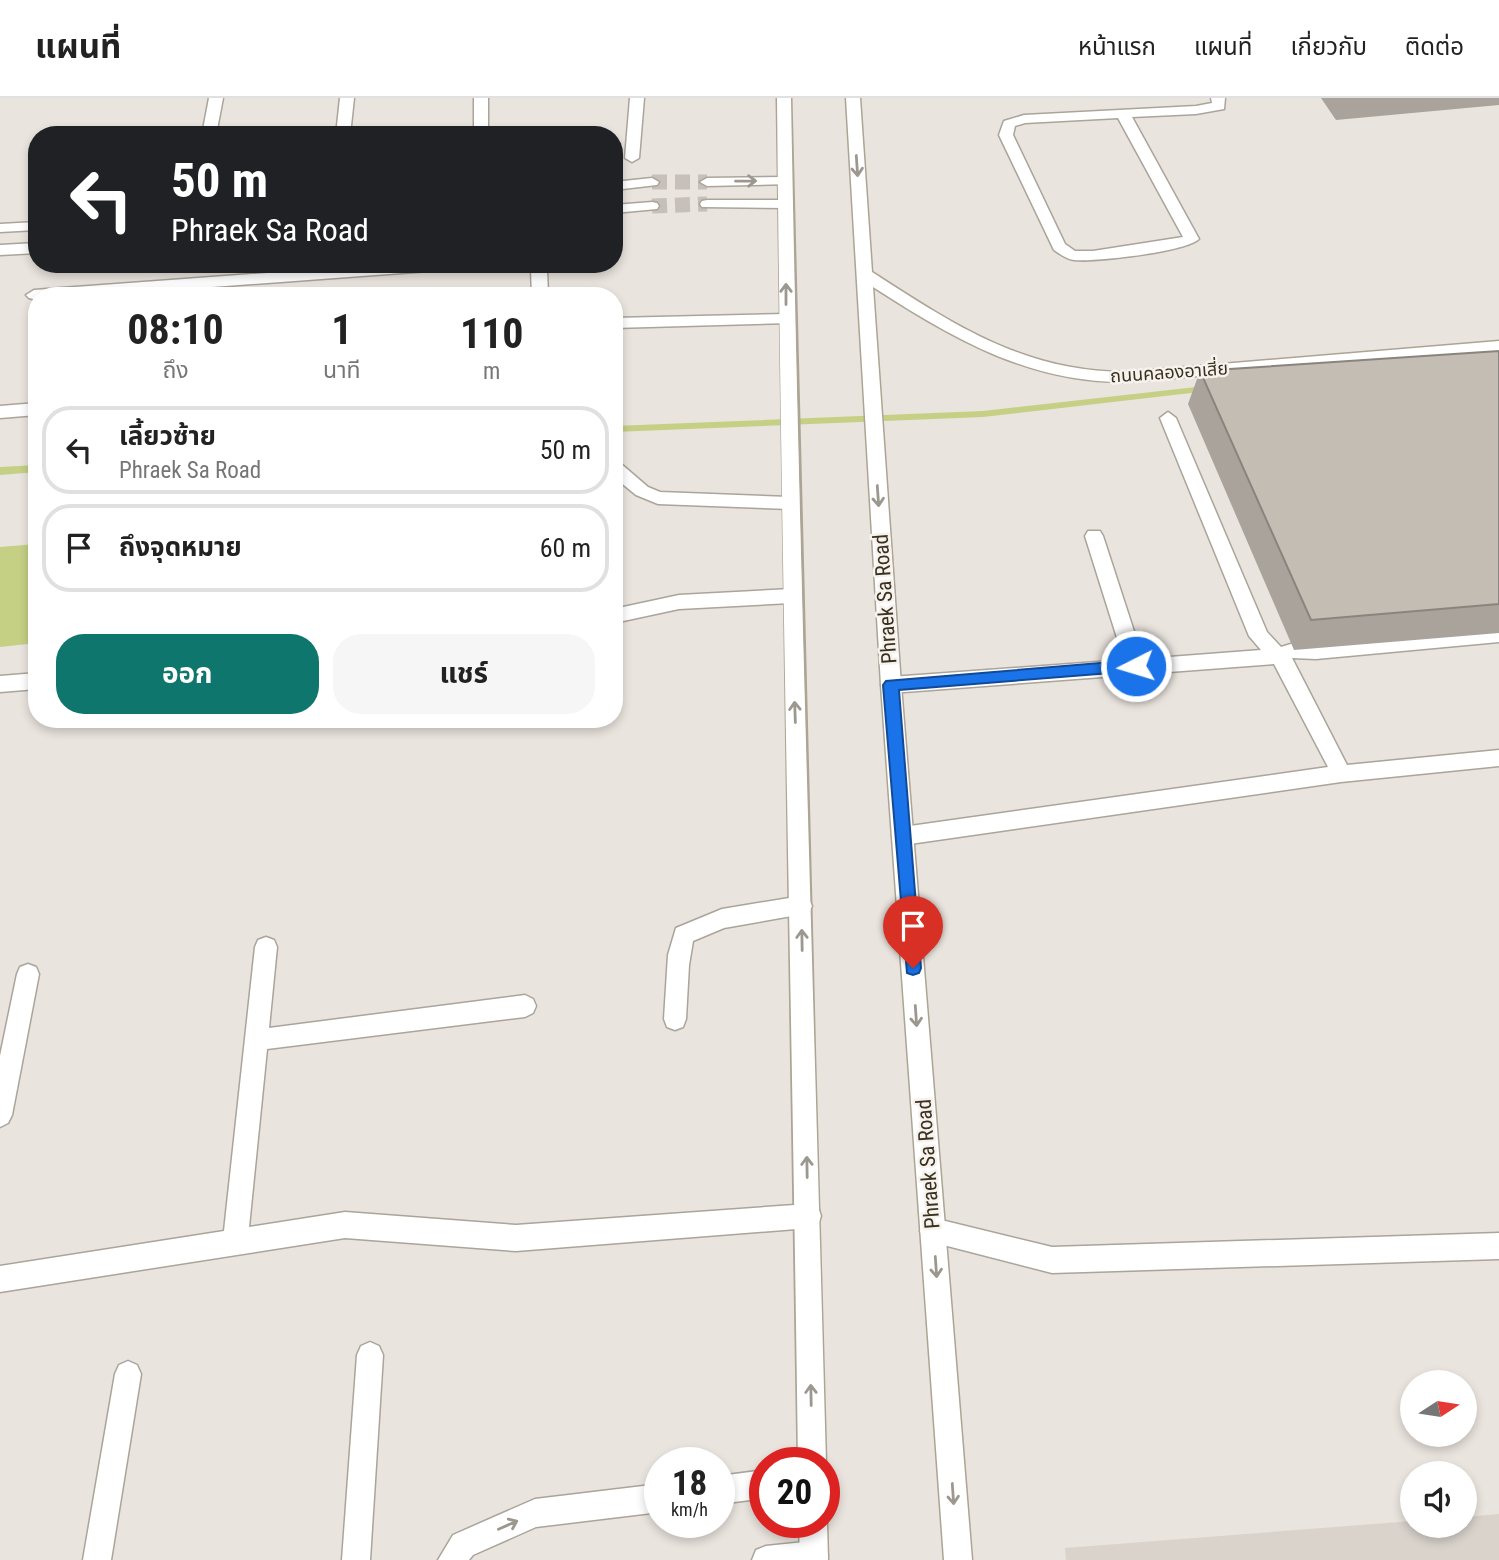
<!DOCTYPE html>
<html lang="th">
<head>
<meta charset="utf-8">
<style>
	:root { --surface:#fff; --page:#f6f6f6; --text:#222; --muted:#767676; --line:#e0e0e0; --accent:#0f766e }
	body { margin:0; font-family:"Roboto Condensed","Noto Sans Thai",sans-serif; background:var(--page); color:var(--text); height:100vh; display:flex; flex-direction:column; font-size:26px; white-space:nowrap }
	* { box-sizing:border-box; margin:0 }
	p { font-size:23px; color:var(--muted) }
	.icon { flex:none; width:38px; height:38px; fill:none; stroke:currentColor; stroke-width:2; stroke-linecap:round; stroke-linejoin:round }
	.map { position:relative; flex:1; overflow:hidden }
	.details { position:absolute; left:28px; top:189px; width:595px; height:441px; display:flex; flex-direction:column; background:var(--surface); border-radius:28px; box-shadow:0 4px 10px #0003 }
	.details>* { flex:none }
	.banner { position:absolute; left:28px; top:28px; width:595px; height:147px; border-radius:28px; box-shadow:0 4px 10px #0003; background:#202124; color:#fff; overflow:hidden }
	.needle { width:46px; rotate:78deg }
	.tools { position:absolute; left:1400px; top:1272px; display:grid; gap:14px }
	.tools a { display:grid; place-items:center; width:77px; height:77px; border-radius:50%; background:var(--surface); box-shadow:0 4px 10px #0003; font-size:35px }
	.speed { position:absolute; left:644px; top:1349px; display:flex; gap:14px; font-size:35px; font-weight:700; text-align:center }
	.speed>* { display:grid; place-content:center; width:91px; height:91px; border-radius:50%; background:var(--surface); box-shadow:0 4px 10px #0003; line-height:1 }
	.speed small { font-size:18px; font-weight:400 }
	.speed .limit { border:10px solid #d22; background:#fff; color:#111 }
	.pin { position:absolute; display:grid; place-items:center; width:60px; height:60px; color:#fff; margin:-72px -30px; border-radius:50% 50% 50% 0; rotate:-45deg; box-shadow:0 0 7px #0007 }
	.pin .icon { rotate:45deg }
	.me { position:absolute; width:77px; margin:-38px; rotate:265deg; stroke-linejoin:round; filter:drop-shadow(0 0 5px #0008) }
	.turn { display:flex; align-items:center; gap:24px; height:147px; padding:0 28px; font-size:32px }
	.turn .icon { width:91px; height:91px; stroke-width:2.5 }
	.turn b { display:block; font-size:49px; line-height:60px }
	.eta { display:flex; justify-content:space-evenly; align-items:center; height:119px; text-align:center }
	.eta b { font-size:42px; font-weight:700; line-height:49px }
	.button { display:flex; gap:14px; margin-top:auto; padding:14px 28px }
	.button a { flex:1; height:80px; border-radius:28px; background:var(--accent); color:#fff; font-size:28px; font-weight:700; line-height:80px; text-align:center }
	.button a+a { background:var(--page); color:var(--text) }
	ul { padding:0; list-style:none }
	li { display:flex; align-items:center; gap:21px; height:88px; margin:0 14px 10px; padding:0 14px; border:4px solid var(--line); border-radius:28px }
	li div { flex:1 }
	li b { display:block; font-size:26px }
	li em { font-style:normal }
	header { display:flex; align-items:center; gap:42px; box-sizing:border-box; height:98px; padding:0 35px; background:var(--surface); border-bottom:2px solid var(--line) }
	header strong { font-size:33px }
	nav { display:flex; gap:38px; margin-inline-start:auto; font-size:24px }
	.map>svg:first-child { display:block }
	.built { fill:#d9d3cc }
	.water { fill:#c5d085 }
	.lines { fill:none; stroke-linecap:round; stroke-linejoin:round }
	.stream { fill:#c5d085; fill-rule:evenodd }
	.street-tunnel { stroke:#c7c0b8; stroke-width:15; stroke-dasharray:15 8; stroke-linecap:butt }
	.lane-casing { stroke:#aaa49a; stroke-width:3 }
	.street-casing { stroke:#aaa49a; stroke-width:3 }
	.secondary-casing { stroke:#aca494; stroke-width:3 }
	.lane { fill:#fff; fill-rule:evenodd }
	.street { fill:#fff; fill-rule:evenodd }
	.secondary { fill:#fff; fill-rule:evenodd }
	.wall { fill:#a9a39b }
	.building { fill:#c4bdb4; stroke:#89847e; stroke-width:2 }
	.oneway { stroke:#9c9890 }
	.route { fill:#1a73e8; stroke:#114b97; stroke-width:2 }
	.labels { text-anchor:middle; dominant-baseline:central; stroke-width:5; stroke-linejoin:round; paint-order:stroke }
	.far-street-label { font-size:18px; fill:#393220; stroke:#f7f2ee }
	.street-label { font-size:21px; fill:#393220; stroke:#f7f2ee }
</style>
</head>
<body>
<header>
<strong>แผนที่</strong>
<nav><a>หน้าแรก</a><a>แผนที่</a><a>เกี่ยวกับ</a><a>ติดต่อ</a></nav>
</header>
<div class="map">
<svg width="1499" height="1462" viewBox="0 0 1499 1462">
	<rect width="100%" height="100%" fill="#eae4de"/>
	<polygon class="built" points="1499,1416 1499,1462 1066,1462 1065,1450 1412,1423 1412,1428 1465,1428 1465,1419"/>
	<polygon class="water" points="37,446 37,545 0,549 0,449"/>
	<g class="lines">
		<g class="stream">
			<polygon points="1205,288 1208,289 1208,293 983,319 614,334 614,328 983,313"/>
			<polygon points="37,367 37,374 0,377 0,369"/>
		</g>
		<g class="street-tunnel">
			<polyline points="652,84 707,84"/>
			<polyline points="652,108 707,106"/>
		</g>
		<g class="lane-casing">
			<g id="lane">
				<path d="M1211,0H1225L1224,11L1196,16L1132,19L1199,141C1186,154 1095,164 1074,162C1066,161 1060,156 1054,152L999,37L1004,23L1024,17L1196,8L1212,5ZM1118,20L1183,139L1093,153H1075L1065,146L1013,37L1015,28L1025,25Z"/>
				<polygon points="1168,314 1176,320 1267,534 1281,549 1294,545 1316,547 1499,530 1499,544 1316,561 1292,560 1347,667 1499,652 1499,668 1341,684 903,747 896,744 892,738 896,732 903,729 1328,669 1274,566 891,595 884,592 881,587 884,582 891,579 1124,562 1085,438 1088,433 1100,433 1103,438 1143,561 1261,552 1249,538 1160,320"/>
				<polygon points="614,363 620,365 648,389 660,394 789,399 795,401 798,405 795,409 789,411 658,406 636,397 614,379"/>
				<polygon points="791,491 798,493 800,498 798,503 791,505 679,511 614,525 614,511 679,497"/>
				<polygon points="37,575 37,591 0,594 0,578"/>
				<polygon points="801,798 809,801 812,808 809,815 724,830 693,843 689,867 686,921 683,929 675,932 667,929 664,921 668,857 676,830 722,811"/>
			</g>
		</g>
		<g class="street-casing">
			<g id="street">
				<polygon points="209,0 223,0 216,37 202,37"/>
				<polygon points="340,0 354,0 350,37 336,37"/>
				<rect x="474" y="0" width="14" height="37"/>
				<polygon points="630,0 644,0 639,60 632,64 625,60"/>
				<polygon points="786,79 791,80 791,86 707,88 700,84 707,80"/>
				<polygon points="652,80 659,84 657,87 614,92 614,84"/>
				<polygon points="707,102 786,102 793,106 786,110 702,109 700,106 702,103"/>
				<polygon points="652,104 657,105 659,108 657,111 614,115 614,107"/>
				<polygon points="37,124 37,132 0,134 0,126"/>
				<polygon points="37,145 37,155 0,157 0,147"/>
				<polygon points="389,166 463,166 456,171 90,198 37,198 37,202 29,200 26,197 34,192"/>
				<polygon points="527,166 544,166 547,170 548,198 532,198 531,172"/>
				<polygon points="786,216 792,217 794,221 792,225 614,230 614,220"/>
				<polygon points="37,305 37,317 0,320 0,308"/>
				<polygon points="266,839 274,842 277,849 269,930 525,897 533,901 536,908 533,915 525,919 267,951 249,1129 345,1114 516,1127 809,1106 818,1109 821,1118 818,1127 809,1130 516,1153 345,1140 0,1194 0,1168 224,1133 255,849 258,842"/>
				<polygon points="28,866 36,869 39,876 12,1017 8,1025 0,1029 0,958 17,876 20,869"/>
				<polygon points="933,1120 1052,1149 1499,1135 1499,1161 1052,1175 924,1142 920,1133 924,1124"/>
				<polygon points="370,1244 379,1248 383,1257 370,1462 342,1462 357,1257 361,1248"/>
				<polygon points="128,1263 137,1267 141,1276 111,1462 83,1462 115,1276 119,1267"/>
				<polygon points="765,1372 765,1400 719,1406 719,1378"/>
				<polygon points="660,1386 660,1414 536,1429 473,1457 469,1462 438,1462 453,1437 535,1401"/>
				<polygon points="814,1443 824,1447 828,1457 826,1462 752,1462 756,1452 766,1448"/>
			</g>
		</g>
		<g class="secondary-casing">
			<g id="secondary">
				<path d="M777,0H791C799,455 814,910 826,1365L824,1369V1365H798C792,910 781,455 777,0Z"/>
				<path d="M846,0H860L872,174C954,227 1025,274 1126,274L1499,243V253L1126,284C1029,285 952,240 873,189L901,587L972,1462H944L881,587Z"/>
				<polygon points="824,1417 827,1424 828,1462 800,1462 799,1424 824,1424"/>
			</g>
		</g>
		<use href="#lane" class="lane"/>
		<use href="#street" class="street"/>
		<use href="#secondary" class="secondary"/>
	</g>
	<g class="wall">
		<polygon points="1321,0 1499,0 1499,7 1336,22"/>
		<polygon points="1499,253 1499,535 1294,552 1188,306 1200,273"/>
	</g>
	<polygon class="building" points="1499,253 1499,506 1311,522 1200,273"/>
	<defs><path id="oneway-shaft" d="M-6 0H5M1.5-3L5.5 0L1.5 3" fill="none" stroke-width="1.6" stroke-linecap="round" stroke-linejoin="round" transform="scale(1.75)"/></defs>
	<g class="oneway">
		<use href="#oneway-shaft" transform="translate(857 68) rotate(86)"/>
		<use href="#oneway-shaft" transform="translate(746 83) rotate(-1)"/>
		<use href="#oneway-shaft" transform="translate(786 196) rotate(-90)"/>
		<use href="#oneway-shaft" transform="translate(878 398) rotate(86)"/>
		<use href="#oneway-shaft" transform="translate(795 614) rotate(-92)"/>
		<use href="#oneway-shaft" transform="translate(802 842) rotate(-91)"/>
		<use href="#oneway-shaft" transform="translate(916 918) rotate(86)"/>
		<use href="#oneway-shaft" transform="translate(807 1069) rotate(-91)"/>
		<use href="#oneway-shaft" transform="translate(936 1169) rotate(86)"/>
		<use href="#oneway-shaft" transform="translate(811 1297) rotate(-91)"/>
		<use href="#oneway-shaft" transform="translate(953 1396) rotate(86)"/>
		<use href="#oneway-shaft" transform="translate(508 1427) rotate(-24)"/>
	</g>
	<polygon class="route" points="1136,562 1143,568 1136,573 899,592 921,870 919,875 913,877 907,875 883,587 886,583"/>
	<g class="labels">
		<g class="far-street-label">
			<text transform="translate(1169 274) rotate(-4)">ถนนคลองอาเสี่ย</text>
		</g>
		<g class="street-label">
			<text transform="translate(885 501) rotate(-94)">Phraek Sa Road</text>
			<text transform="translate(928 1066) rotate(-94)">Phraek Sa Road</text>
		</g>
	</g>
</svg>
<div class="tools">
<a><svg class="needle" viewBox="-14 -14 28 28"><path d="M0-13l5 13h-10z" fill="#e53935"/><path d="M0 13l5-13h-10z" fill="#767676"/></svg></a>
<a><svg class="icon" aria-label="sound" viewBox="0 0 24 24"><path d="M4 9h4l5-4v14l-5-4H4zM17 9q2 3 0 6"/></svg></a>
</div>
<div class="speed"><div>18<small>km/h</small></div><div class="limit">20</div></div>
<div class="pin" style="left:913px;top:870px;background:#d93025"><svg class="icon" aria-label="arrive" viewBox="0 0 24 24"><path d="M6 21V4h12l-3 4 3 4H6"/></svg></div>
<svg class="me" style="left:1136px;top:568px" viewBox="-20 -20 40 40"><circle r="17" fill="#1a73e8" stroke="#fff" stroke-width="3"/><path d="M0-11L8 9 0 5-8 9z" fill="#fff"/></svg>
<div class="banner">
<div class="turn"><svg class="icon" aria-label="left" viewBox="0 0 24 24"><path d="M17 20v-9H6M10 6l-5 5 5 5"/></svg><div><b>50 m</b>Phraek Sa Road</div></div>
</div>
<section class="details">
<div class="eta">
<div><b>08:10</b><p>ถึง</p></div>
<div><b>1</b><p>นาที</p></div>
<div><b>110</b><p>m</p></div>
</div>
<ul>
<li><svg class="icon" aria-label="left" viewBox="0 0 24 24"><path d="M17 20v-9H6M10 6l-5 5 5 5"/></svg><div><b>เลี้ยวซ้าย</b><p>Phraek Sa Road</p></div><em>50 m</em></li>
<li><svg class="icon" aria-label="arrive" viewBox="0 0 24 24"><path d="M6 21V4h12l-3 4 3 4H6"/></svg><div><b>ถึงจุดหมาย</b></div><em>60 m</em></li>
</ul>
<div class="button"><a>ออก</a><a>แชร์</a></div>
</section>
</div>
</body>
</html>
